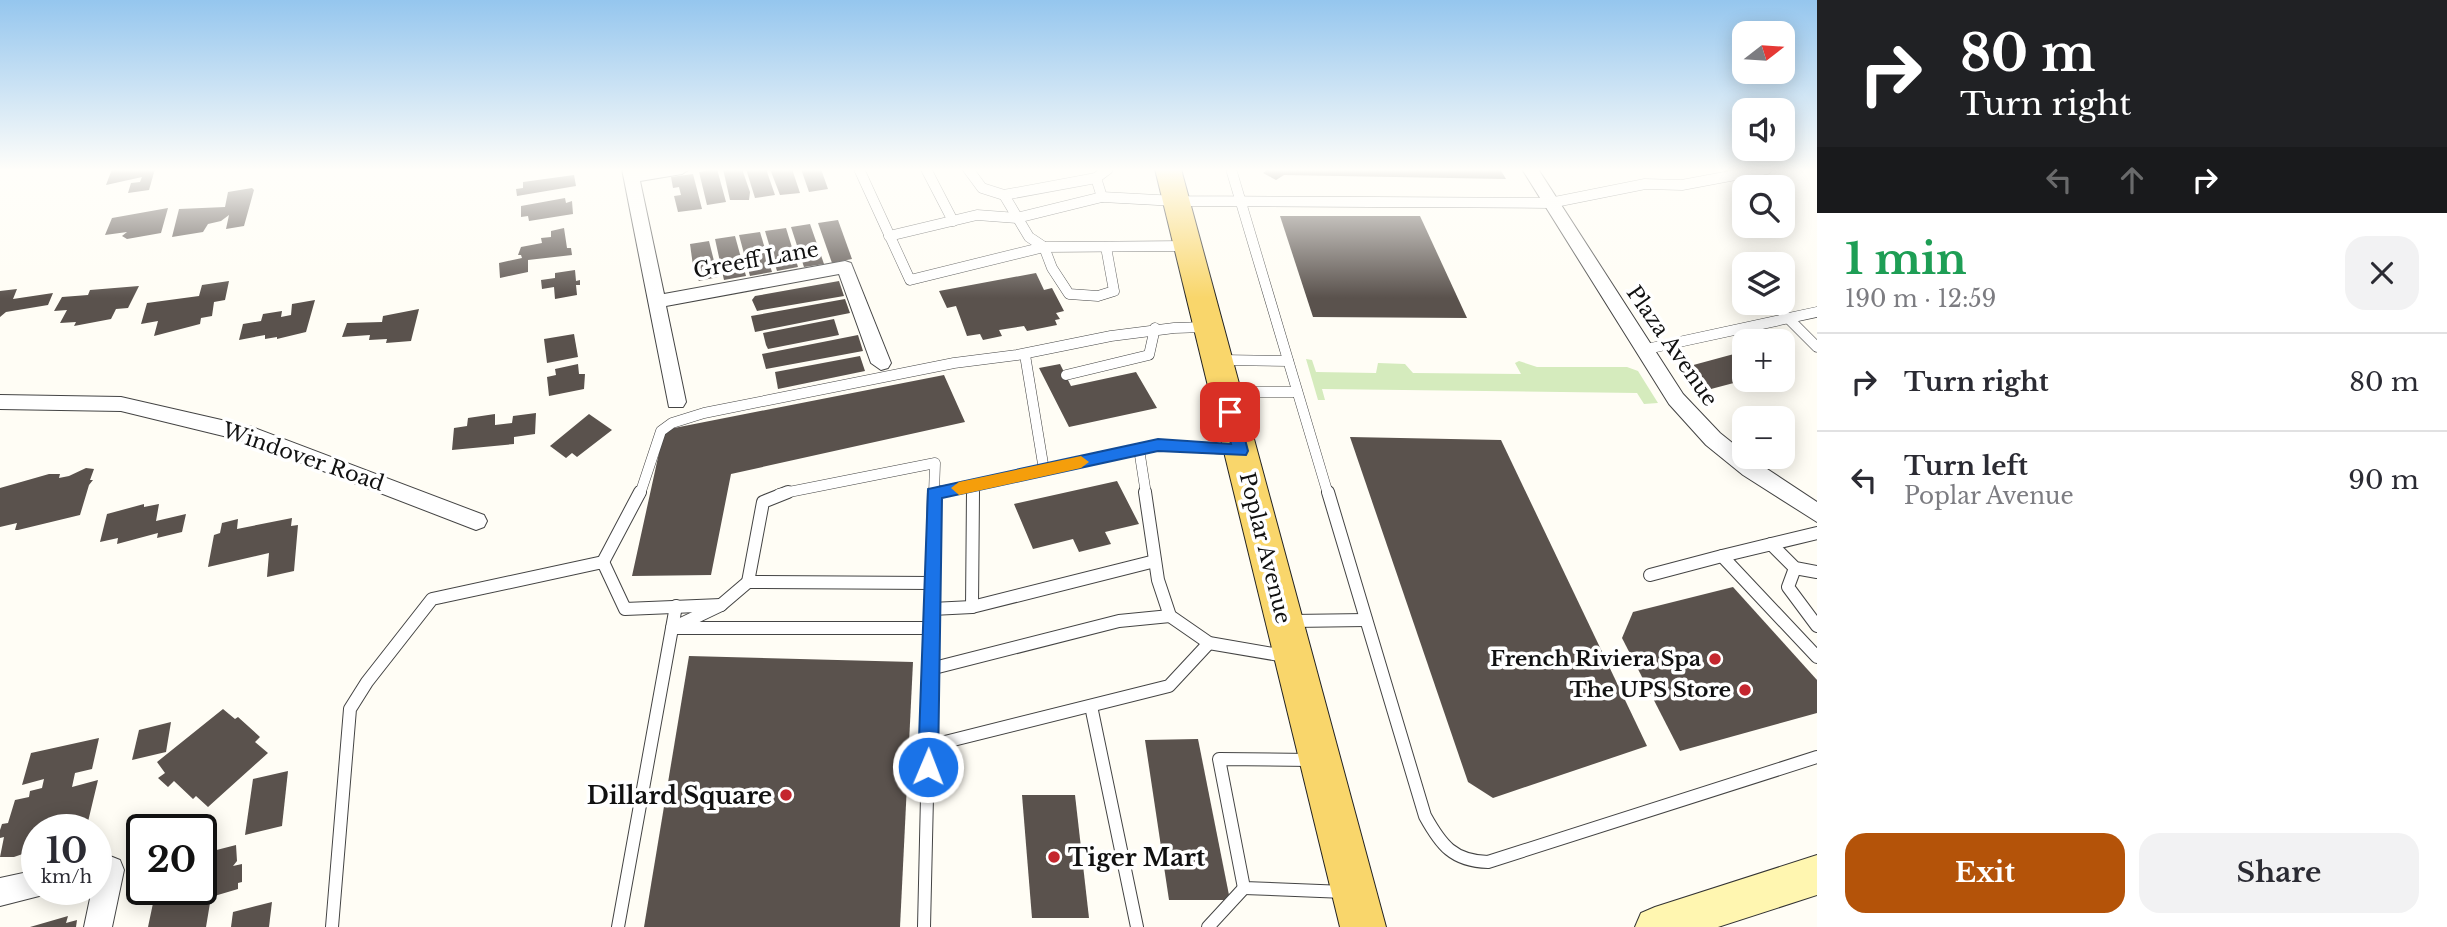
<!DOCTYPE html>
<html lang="en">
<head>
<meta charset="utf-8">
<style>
	:root { --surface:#fff; --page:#f2f2f3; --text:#2b2b33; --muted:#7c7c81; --line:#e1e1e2; --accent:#b45309 }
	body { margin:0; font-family:"Libre Baskerville",serif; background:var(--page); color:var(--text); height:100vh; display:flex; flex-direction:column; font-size:26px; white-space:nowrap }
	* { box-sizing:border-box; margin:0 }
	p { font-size:23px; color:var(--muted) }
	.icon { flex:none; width:38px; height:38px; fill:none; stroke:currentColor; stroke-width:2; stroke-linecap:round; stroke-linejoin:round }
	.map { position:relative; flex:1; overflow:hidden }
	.drawer { display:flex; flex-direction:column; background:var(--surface); width:630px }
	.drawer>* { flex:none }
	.banner { background:#202124; color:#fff; overflow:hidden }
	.needle { width:46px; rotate:73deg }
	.controls { position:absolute; left:1732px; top:21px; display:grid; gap:14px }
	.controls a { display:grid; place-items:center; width:63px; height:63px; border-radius:14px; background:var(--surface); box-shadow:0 4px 18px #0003; font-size:35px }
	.speed { position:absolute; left:21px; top:814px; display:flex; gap:14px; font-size:35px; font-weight:700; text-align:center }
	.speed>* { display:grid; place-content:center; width:91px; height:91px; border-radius:50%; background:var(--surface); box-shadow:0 4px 18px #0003; line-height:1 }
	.speed small { font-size:18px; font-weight:400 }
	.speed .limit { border:4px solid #111; border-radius:10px; background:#fff; color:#111 }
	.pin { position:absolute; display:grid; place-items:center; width:60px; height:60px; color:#fff; margin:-30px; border-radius:14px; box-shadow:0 4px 10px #0006 }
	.me { position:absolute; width:77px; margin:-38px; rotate:1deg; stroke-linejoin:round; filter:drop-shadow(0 0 5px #0008) }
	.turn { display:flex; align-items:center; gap:24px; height:147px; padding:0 28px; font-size:32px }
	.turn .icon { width:91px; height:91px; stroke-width:2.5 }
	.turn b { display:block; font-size:49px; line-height:60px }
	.lanes { display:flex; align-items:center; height:66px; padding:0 28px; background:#0003; justify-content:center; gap:35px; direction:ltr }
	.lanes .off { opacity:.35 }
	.round { display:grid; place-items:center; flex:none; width:74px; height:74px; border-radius:21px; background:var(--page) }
	.summary { display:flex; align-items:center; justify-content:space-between; height:119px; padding:0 28px }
	h1 { font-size:42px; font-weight:700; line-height:52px; color:#1e9e55 }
	.cta { display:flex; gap:14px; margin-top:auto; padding:14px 28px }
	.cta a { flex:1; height:80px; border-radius:21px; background:var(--accent); color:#fff; font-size:28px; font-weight:700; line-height:80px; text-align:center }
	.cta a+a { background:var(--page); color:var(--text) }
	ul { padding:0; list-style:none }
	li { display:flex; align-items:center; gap:21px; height:98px; padding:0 28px; border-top:2px solid var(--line) }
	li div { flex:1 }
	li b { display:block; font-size:26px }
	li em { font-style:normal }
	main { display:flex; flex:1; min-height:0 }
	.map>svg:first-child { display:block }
	.green { fill:#d5ebbd }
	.building { fill:#5a524d }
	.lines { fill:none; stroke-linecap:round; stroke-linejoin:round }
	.service-far1-casing { stroke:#444; stroke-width:11 }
	.service-casing { stroke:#444; stroke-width:14 }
	.minor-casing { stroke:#444; stroke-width:2 }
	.secondary-casing { stroke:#333; stroke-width:2 }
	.primary-casing { stroke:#222; stroke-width:2 }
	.service-far1 { stroke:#fff; stroke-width:10 }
	.service { stroke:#fff; stroke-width:12 }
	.minor { fill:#fff; fill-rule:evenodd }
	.secondary { fill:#fff6b0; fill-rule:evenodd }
	.primary { fill:#f9d66b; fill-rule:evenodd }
	.route { fill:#1a73e8; stroke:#114b97; stroke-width:2 }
	.slow { fill:#f59e0b }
	.poi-dot { fill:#c4262e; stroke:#fff; stroke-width:2.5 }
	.labels { text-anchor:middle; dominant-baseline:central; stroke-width:7; stroke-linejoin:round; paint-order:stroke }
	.street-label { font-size:21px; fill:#111; stroke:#fff }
	.poi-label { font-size:21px; font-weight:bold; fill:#111; stroke:#fff; text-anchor:end }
	.near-poi-label { font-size:24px; font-weight:bold; fill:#111; stroke:#fff; text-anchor:end }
</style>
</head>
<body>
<main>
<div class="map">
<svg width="1817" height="927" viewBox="0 0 1817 927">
	<rect width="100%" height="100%" fill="#fffdf5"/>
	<polygon class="green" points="1306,359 1312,360 1316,372 1376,373 1378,363 1405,364 1413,373 1521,374 1515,363 1519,361 1537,367 1627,367 1638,371 1658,403 1644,404 1637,393 1322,389 1325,400 1318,400"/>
	<g class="building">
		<polygon points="112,169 155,169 149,190 128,193 131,183 140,182 142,177 106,185"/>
		<polygon points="717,169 726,202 707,205 699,172"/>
		<polygon points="723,169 742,169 750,192 749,200 730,200"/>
		<polygon points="746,169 766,169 775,195 755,198"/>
		<polygon points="770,169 792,169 800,193 780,195"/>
		<polygon points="801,169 821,169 828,189 809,192"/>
		<polygon points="1268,169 1500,169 1506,179 1284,175 1276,180 1263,173"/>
		<polygon points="693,174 702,209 678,212 674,196 681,195 679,187 673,188 671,177"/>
		<polygon points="574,175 576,186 517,196 516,189 523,188 523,182"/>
		<polygon points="252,188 254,190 244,226 226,229 229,215 221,221 208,224 203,232 172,237 179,209 225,207 228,192"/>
		<polygon points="565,198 566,203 572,201 573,214 529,221 528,216 521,217 521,206"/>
		<polygon points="168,208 161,233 127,239 122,236 127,232 105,235 112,218"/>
		<polygon points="1280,216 1420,216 1467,318 1313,317"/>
		<polygon points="838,220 852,259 832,263 818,223"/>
		<polygon points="810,224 824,264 804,267 791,227"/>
		<polygon points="564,228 567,248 571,248 572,255 528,260 528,272 500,278 499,263 522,258 521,255 518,255 521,247 542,243 541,238 551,237 551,231"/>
		<polygon points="786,228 798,267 777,271 765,231"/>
		<polygon points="760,232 772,272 750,276 739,235"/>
		<polygon points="735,236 746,276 724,280 715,239"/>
		<polygon points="709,241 718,277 699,281 694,273 690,244"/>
		<polygon points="575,270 576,281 580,280 580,285 576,285 577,295 555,299 554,287 542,289 541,280 555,278 555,273"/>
		<polygon points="1036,273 1044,290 1052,288 1064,311 1056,313 1060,319 1055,320 1057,325 1027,331 1024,326 999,330 1002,336 983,340 980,334 967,336 956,306 947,308 939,291"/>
		<polygon points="229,281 225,300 214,302 212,316 201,318 200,324 154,336 158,321 141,324 147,303 199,296 202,285"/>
		<polygon points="839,281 844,296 762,310 757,311 752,300 755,296"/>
		<polygon points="139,286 128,308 116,309 111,319 74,326 76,322 60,323 67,310 54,311 62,297 88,295 90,290"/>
		<polygon points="17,289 13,299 53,293 48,305 6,312 0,317 0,291"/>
		<polygon points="845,299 850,313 755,332 751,316"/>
		<polygon points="315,300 306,332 277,339 277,337 265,339 265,335 239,340 243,324 261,321 263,314 282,311 281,317 291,315 292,304"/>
		<polygon points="419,309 411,341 386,343 387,339 369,340 370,335 342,337 347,323 382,322 383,316"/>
		<polygon points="834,319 839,335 768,349 766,345 763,333"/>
		<polygon points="574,334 578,357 547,363 544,339"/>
		<polygon points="858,335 863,351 766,369 762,354"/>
		<polygon points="1745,351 1745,380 1711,389 1686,367"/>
		<polygon points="860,356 865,371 778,389 775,372"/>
		<polygon points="578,364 579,374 585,374 584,389 549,396 547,377 556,375 555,369"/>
		<polygon points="1060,364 1071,386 1136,372 1157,408 1069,427 1039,368"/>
		<polygon points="944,375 965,422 731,474 711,575 632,576 664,430"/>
		<polygon points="536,413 535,434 514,437 514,444 452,450 454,428 467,426 468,418 495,414 495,425 512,423 513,416"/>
		<polygon points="589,414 612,430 577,457 572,453 566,458 550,446"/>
		<polygon points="1350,437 1501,440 1647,746 1493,798 1468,782"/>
		<polygon points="86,468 94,469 90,480 93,480 89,485 80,515 18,530 15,530 17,523 0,527 0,488 49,474 60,474 59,478 69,476"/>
		<polygon points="1117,481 1139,524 1105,532 1111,544 1079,552 1073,539 1033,549 1014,504"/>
		<polygon points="144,504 144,507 159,504 156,521 186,514 182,532 157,538 158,533 117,544 118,538 100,542 107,514"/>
		<polygon points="292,518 291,526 298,525 294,571 267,577 269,553 208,567 214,535 220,533 222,523 238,519 237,529"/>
		<polygon points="1733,587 1817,680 1817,713 1680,751 1622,638 1633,612"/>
		<polygon points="689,656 913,662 900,927 644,927"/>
		<polygon points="223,709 235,719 238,717 260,737 255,742 268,753 208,807 196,796 193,799 174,781 168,787 158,778 165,773 157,762"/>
		<polygon points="171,722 166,752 132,760 139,730"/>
		<polygon points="99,738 92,769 75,773 72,787 98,780 86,830 37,830 37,849 14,857 0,857 4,837 0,838 0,830 2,824 8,823 15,800 29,797 30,791 42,788 44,779 22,785 31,753"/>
		<polygon points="1198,739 1230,900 1169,900 1145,740"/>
		<polygon points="288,771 282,826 245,835 253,779"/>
		<polygon points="1022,795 1075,795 1089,918 1032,918"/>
		<polygon points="236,845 237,861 233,866 242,864 242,882 238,883 238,889 211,897 206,927 148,927 156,889 201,889 201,854"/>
		<polygon points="272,902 269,927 231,927 233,912"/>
		<polygon points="68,916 66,923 77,920 76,927 30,927"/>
	</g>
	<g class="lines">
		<g class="service-far1-casing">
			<g id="service-far1">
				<polyline points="859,169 910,280 1044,247 1188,246"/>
				<polyline points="926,169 953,221"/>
				<polyline points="968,169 982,188 1004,195 1029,237 1044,247 1052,268 1069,294 1098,296 1114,291 1106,247"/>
				<polyline points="1231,169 1328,494"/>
				<polyline points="1004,195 1096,178"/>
				<polyline points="1102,197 1096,178 1108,169"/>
				<polyline points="889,236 977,215 1017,218 1102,197 1176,201 1550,203 1645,184 1682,185 1767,169"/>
				<polyline points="1788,318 1817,347"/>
				<polyline points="1642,350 1817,312"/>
				<polyline points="1025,355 1044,470"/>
				<polyline points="1221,360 1288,361"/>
				<polyline points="1066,375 1149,355 1155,328"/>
				<polyline points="1230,392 1297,392"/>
				<polyline points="1139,449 1146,494"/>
				<polyline points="934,493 1158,445 1238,450"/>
				<polyline points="640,494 661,431 672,423 704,413 954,363 1017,355 1111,336 1174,328 1205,327"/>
				<polyline points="779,494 935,463 934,494"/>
				<polyline points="973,494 973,485"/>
			</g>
		</g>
		<g class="service-casing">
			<g id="service">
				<polyline points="788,492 763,502 748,582 932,583"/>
				<polyline points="973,492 972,607 1155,561"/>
				<polyline points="1145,492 1158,580 1170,616 1209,643 1285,656"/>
				<path d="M1328,492L1425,816C1441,845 1453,861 1488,862L1817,757"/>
				<polyline points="934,493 938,492"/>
				<polyline points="1817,533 1722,556 1817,657"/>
				<polyline points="1771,544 1795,568 1817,572"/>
				<polyline points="603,562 640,492"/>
				<polyline points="1795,568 1788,587 1817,626"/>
				<polyline points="1650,575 1722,556"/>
				<polyline points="932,609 972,607"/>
				<polyline points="1292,621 1366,620"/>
				<polyline points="675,627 721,605 748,582"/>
				<polyline points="672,628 931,628"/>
				<polyline points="930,669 1119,621 1170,616"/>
				<polyline points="1091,706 1137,927"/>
				<polyline points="929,746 1169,686 1209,643"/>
				<polyline points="1311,760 1219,759 1244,888 1345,892"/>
				<polyline points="332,927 350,709 367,682 432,599 603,562 625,609 721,605"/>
				<polyline points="618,927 676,606"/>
				<polyline points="924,927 934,492"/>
				<polyline points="1208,927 1244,888"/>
			</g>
		</g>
		<g class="minor-casing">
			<g id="minor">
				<polygon points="622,169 690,169 682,174 640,181 664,294 845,261 851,263 891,363 888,368 881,370 871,363 839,274 666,306 686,402 683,407 669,407"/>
				<polygon points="1522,169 1538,169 1683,394 1720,433 1745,453 1745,457 1749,457 1817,502 1817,522 1743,475 1706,445 1669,404"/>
				<polygon points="0,395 121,397 252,427 484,515 487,521 484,527 476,530 248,442 121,411 0,409"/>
				<polygon points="110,856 120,860 124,870 112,927 84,927 92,889 96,889 96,858"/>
				<polygon points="37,870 37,889 49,889 47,894 0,906 0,878"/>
			</g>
		</g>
		<g class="secondary-casing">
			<polygon id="secondary" points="1817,855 1817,895 1718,927 1635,927 1641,913 1655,907"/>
		</g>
		<g class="primary-casing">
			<polygon id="primary" points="1155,169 1181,169 1386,927 1340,927"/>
		</g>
		<use href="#service-far1" class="service-far1"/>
		<use href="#service" class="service"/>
		<use href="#minor" class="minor"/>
		<use href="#secondary" class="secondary"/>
		<use href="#primary" class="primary"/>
	</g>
	<linearGradient id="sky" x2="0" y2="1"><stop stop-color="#95c6ee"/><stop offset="0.57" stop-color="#fffefa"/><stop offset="1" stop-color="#fffefa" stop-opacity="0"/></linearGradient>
	<rect width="1817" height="298" fill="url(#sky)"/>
	<polygon class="route" points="1230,406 1238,412 1248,451 1246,455 1158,451 942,498 938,767 935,774 928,776 921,774 918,767 928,489 1158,439 1231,444 1223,412"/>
	<polygon class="slow" points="1081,456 1089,462 1081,468 959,495 951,488 959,482"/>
	<g class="poi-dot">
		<circle cx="1715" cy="659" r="7"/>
		<circle cx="1745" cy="690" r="7"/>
		<circle cx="786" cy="795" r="7"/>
		<circle cx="1054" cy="857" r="7"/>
	</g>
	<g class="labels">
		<g class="street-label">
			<text transform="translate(756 260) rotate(-10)">Greeff Lane</text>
			<text transform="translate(1672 346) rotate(55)">Plaza Avenue</text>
			<text transform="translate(303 457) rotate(19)">Windover Road</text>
			<text transform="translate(1265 548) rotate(76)">Poplar Avenue</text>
		</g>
		<g class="poi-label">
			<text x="1701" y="659">French Riviera Spa</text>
			<text x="1731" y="690">The UPS Store</text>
		</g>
		<g class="near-poi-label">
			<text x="772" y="795">Dillard Square</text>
			<text x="1068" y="857" text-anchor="start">Tiger Mart</text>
		</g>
	</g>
</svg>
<div class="controls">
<a><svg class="needle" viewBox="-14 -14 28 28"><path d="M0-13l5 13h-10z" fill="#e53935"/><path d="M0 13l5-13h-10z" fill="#7c7c81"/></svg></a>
<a><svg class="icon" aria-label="sound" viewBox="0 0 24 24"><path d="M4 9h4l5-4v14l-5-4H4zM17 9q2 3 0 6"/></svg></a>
<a><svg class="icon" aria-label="search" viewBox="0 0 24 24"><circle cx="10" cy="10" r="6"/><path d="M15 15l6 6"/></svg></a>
<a><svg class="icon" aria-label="layers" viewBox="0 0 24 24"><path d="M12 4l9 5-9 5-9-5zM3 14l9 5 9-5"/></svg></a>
<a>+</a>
<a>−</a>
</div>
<div class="speed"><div>10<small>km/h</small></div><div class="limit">20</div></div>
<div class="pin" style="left:1230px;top:412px;background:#d93025"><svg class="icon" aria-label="arrive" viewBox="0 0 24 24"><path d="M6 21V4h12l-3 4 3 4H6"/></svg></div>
<svg class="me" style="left:928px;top:767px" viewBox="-20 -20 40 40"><circle r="17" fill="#1a73e8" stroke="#fff" stroke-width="3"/><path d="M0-11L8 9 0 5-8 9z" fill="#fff"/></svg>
</div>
<section class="drawer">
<div class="banner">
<div class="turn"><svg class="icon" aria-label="right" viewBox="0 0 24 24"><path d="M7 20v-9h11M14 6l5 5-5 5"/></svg><div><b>80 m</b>Turn right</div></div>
<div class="lanes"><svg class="icon off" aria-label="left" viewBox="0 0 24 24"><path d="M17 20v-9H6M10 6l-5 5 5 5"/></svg><svg class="icon off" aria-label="ahead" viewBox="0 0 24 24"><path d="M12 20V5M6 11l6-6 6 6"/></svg><svg class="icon" aria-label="right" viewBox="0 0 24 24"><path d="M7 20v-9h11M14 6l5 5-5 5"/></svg></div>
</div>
<div class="summary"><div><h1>1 min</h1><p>190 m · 12:59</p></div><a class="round"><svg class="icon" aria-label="close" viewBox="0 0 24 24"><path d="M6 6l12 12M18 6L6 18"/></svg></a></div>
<ul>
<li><svg class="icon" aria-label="right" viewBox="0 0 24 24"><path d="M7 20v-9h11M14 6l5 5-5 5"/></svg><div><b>Turn right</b></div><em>80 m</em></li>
<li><svg class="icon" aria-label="left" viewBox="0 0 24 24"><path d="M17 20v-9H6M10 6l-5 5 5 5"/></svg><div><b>Turn left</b><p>Poplar Avenue</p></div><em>90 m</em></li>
</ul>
<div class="cta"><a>Exit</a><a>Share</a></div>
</section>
</main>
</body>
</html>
